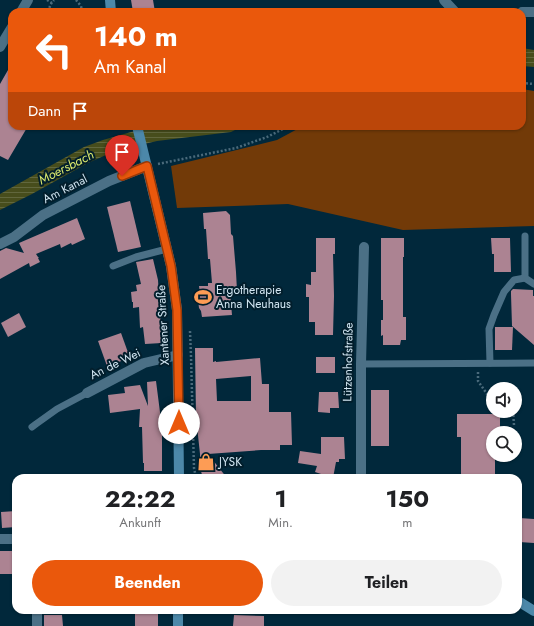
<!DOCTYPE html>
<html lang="de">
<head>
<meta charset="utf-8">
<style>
	:root { --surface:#fff; --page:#f2f2f2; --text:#202124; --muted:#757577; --accent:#ea580c }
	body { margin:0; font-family:Jost,sans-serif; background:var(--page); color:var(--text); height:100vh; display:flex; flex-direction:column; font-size:15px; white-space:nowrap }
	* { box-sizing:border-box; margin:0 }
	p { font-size:13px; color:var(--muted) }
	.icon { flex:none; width:22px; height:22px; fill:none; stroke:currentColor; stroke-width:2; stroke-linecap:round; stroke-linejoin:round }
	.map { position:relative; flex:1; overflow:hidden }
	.drawer { position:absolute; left:12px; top:474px; width:510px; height:140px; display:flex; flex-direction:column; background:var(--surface); border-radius:12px; box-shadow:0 1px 3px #0004 }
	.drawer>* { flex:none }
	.hud { position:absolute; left:8px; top:8px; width:518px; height:122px; border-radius:12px; box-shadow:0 1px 3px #0004; background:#ea580c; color:#fff; overflow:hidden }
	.tools { position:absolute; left:486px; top:382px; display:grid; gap:8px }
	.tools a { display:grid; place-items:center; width:36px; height:36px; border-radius:50%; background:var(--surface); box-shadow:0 1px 3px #0004; font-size:20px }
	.pin { position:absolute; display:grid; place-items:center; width:34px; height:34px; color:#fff; margin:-41px -17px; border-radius:50% 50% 50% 0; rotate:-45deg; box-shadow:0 0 4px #0007 }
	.pin .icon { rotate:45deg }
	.me { position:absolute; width:44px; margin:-22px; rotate:0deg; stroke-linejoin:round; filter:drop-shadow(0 0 3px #0008) }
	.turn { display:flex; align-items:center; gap:14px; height:84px; padding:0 20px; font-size:18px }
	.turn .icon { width:52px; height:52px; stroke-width:2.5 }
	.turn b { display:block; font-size:28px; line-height:34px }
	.then { display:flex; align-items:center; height:38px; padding:0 20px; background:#0003; gap:8px; font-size:15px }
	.eta { display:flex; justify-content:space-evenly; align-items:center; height:68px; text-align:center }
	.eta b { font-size:24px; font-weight:700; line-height:28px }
	.action { display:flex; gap:8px; margin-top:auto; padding:8px 20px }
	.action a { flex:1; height:46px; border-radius:24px; background:var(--accent); color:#fff; font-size:16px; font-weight:700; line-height:46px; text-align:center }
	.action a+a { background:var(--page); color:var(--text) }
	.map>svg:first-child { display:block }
	.green { fill:#723a08 }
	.water { fill:url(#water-rules) }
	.building { fill:#ac8392; fill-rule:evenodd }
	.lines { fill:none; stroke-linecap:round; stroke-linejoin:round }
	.path { stroke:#4a6a7b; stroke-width:2.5; stroke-dasharray:2 2; stroke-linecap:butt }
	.lane { stroke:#4b7086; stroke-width:7 }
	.street { stroke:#4b7086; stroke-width:10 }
	.secondary { stroke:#4c88a9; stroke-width:10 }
	.route-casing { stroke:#983908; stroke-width:10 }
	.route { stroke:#ea580c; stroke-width:7 }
	.labels { text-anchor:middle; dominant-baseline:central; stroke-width:4; stroke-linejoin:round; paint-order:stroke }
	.street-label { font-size:12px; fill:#d2e6f2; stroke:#021e2c }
	.poi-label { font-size:12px; fill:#d2e6f2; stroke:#021e2c; text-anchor:start }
	.water-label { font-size:13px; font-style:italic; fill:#d9e86e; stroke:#021e2c }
</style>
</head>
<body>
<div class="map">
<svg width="534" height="626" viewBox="0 0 534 626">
	<defs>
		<pattern id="water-rules" width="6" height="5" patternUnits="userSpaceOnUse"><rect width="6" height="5" fill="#474d1c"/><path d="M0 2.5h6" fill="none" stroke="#61673d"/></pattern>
	</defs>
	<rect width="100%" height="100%" fill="#01283b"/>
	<polygon class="green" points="522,89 534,91 534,226 403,230 288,204 177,208 171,166 277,140 303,126 522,126"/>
	<g class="water">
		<polygon points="522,48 534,50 534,67 522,66"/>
		<polygon points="152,126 243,126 231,132 157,141 115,151 88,163 32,194 0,210 0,194 84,147 103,140"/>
	</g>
	<g class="building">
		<polygon points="131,0 153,0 155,12 133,12"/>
		<polygon points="12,63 12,126 28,126 8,160 0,156 0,84"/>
		<polygon points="130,201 141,247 118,252 107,207"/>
		<polygon points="226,211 230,215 231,234 233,236 236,272 237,291 230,292 232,315 202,317 201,311 199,308 198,300 198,294 200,294 199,286 208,286 208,283 212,283 210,259 208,259 206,229 204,229 203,213"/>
		<polygon points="77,218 85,239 72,245 71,243 61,248 60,244 36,254 38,257 39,257 38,258 40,262 30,267 29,263 0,279 0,251 6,248 24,253 19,243"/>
		<polygon points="316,238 335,238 335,254 333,254 334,296 333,335 315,335 315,322 309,322 309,297 306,297 306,284 311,285 311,272 316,272"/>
		<polygon points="381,238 404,238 404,257 403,257 403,317 406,317 406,340 401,340 400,345 383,345 383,335 381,336 381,320 383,320 383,300 381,300"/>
		<polygon points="491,238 510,238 511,272 494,272 494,254 492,254"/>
		<polygon points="153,259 158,280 162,343 145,344 143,327 140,328 139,307 133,308 133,302 132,302 131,292 137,291 136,285 141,284 136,262"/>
		<polygon points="513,289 533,290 533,296 534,296 534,345 512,326 511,294 511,291"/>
		<polygon points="19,313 26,327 8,337 1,323"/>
		<polygon points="495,327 513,327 512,350 495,350"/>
		<polygon points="121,333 130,358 107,366 98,341"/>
		<path d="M195,348H213V362L216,361V362L260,358L262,384H269V412H291L292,445H280V450H261L208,454L227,478H203L200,468V454L196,417ZM251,376V401H217L216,379Z"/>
		<rect x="316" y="357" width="19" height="16"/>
		<polygon points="156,381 161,420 162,420 162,471 144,471 144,463 143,463 142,427 139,427 140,409 110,413 108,395 125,393 124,387 140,385 148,406 147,382"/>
		<rect x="371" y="390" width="18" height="56"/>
		<polygon points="319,392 338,392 339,408 330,408 330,413 318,412"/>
		<polygon points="457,414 500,414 500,433 493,433 493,455 495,455 495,478 461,478 461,437 457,437"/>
		<polygon points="321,437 344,437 345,459 339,459 339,462 336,462 333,478 321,478 321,474 315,472 317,466 298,463 300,451 321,454"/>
		<polygon points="16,511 16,527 2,528 1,512"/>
		<polygon points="519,518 534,519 534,543 519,542"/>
		<rect x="0" y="551" width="16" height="23"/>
		<rect x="135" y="610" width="23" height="16"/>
		<polygon points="44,615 62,615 63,626 44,626"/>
		<polygon points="234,615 264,616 264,626 233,626"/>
	</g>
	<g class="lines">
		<g class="path">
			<polyline points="47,0 52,3"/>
			<polyline points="76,0 81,6 82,12"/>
			<path d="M49,12C49,7 51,3 54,0"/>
			<polyline points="522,83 534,84"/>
			<polyline points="158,164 236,148 267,137 289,126"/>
			<polyline points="190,331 191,356 194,468 196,478"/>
			<polyline points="478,372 478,381 487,394 493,397"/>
			<polyline points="513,411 514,425"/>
		</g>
		<g class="lane">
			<polyline points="525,236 525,278 534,284"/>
			<polyline points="113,266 136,257 167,249"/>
			<polyline points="490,363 489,329 494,315 504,292 514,280 525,278"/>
			<polyline points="361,364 534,363"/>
			<polyline points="32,427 36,424 57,409 87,393"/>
		</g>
		<g class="street">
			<polyline points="444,0 455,12"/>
			<polyline points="21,12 28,0"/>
			<polyline points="522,12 534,12"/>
			<polyline points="0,47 12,27"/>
			<polyline points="0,244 14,237 43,215 109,181 147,166"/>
			<polyline points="87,393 144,363 178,355"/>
			<polyline points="361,478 361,364 364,247"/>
			<polyline points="0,539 16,539"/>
			<polyline points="37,610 37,626"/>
		</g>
		<g class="secondary">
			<polyline points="110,0 111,12"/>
			<polyline points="137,126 171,266 177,310 179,478"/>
			<polyline points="518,601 534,611"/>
			<polyline points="178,626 178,610"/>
		</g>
	</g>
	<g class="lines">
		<g class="route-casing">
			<polyline id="route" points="122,176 147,166 171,266 177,310 179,423"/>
		</g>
		<use href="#route" class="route"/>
	</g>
	<defs>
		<g id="stadium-bare" transform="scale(1.38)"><path d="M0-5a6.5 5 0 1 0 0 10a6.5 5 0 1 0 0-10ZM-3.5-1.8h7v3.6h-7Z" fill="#fd9c55" stroke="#021e2c" stroke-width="2.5" paint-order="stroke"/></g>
		<g id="shop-bare" transform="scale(1.38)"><path d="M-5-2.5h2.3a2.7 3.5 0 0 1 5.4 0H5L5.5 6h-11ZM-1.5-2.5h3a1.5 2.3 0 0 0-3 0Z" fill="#fd9c55" stroke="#021e2c" stroke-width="2.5" paint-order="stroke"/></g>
	</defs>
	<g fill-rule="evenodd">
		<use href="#stadium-bare" x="203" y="297"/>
		<use href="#shop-bare" x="206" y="462"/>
	</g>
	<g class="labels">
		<g class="street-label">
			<text transform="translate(65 189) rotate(-27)">Am Kanal</text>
			<text transform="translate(163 325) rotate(-93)">Xantener Straße</text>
			<text transform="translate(348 362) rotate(-89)">Lützenhofstraße</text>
			<text transform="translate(115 364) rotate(-26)">An de Wei</text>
		</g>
		<g class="poi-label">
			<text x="216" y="290">Ergotherapie<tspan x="216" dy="14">Anna Neuhaus</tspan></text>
			<text x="219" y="462">JYSK</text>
		</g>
		<g class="water-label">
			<text transform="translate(66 167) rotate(-27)">Moersbach</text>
		</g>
	</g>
</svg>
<div class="tools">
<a><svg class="icon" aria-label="sound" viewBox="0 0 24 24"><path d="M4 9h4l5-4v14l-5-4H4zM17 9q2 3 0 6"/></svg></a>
<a><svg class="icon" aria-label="search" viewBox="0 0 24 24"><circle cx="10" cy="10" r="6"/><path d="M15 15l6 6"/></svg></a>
</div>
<div class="pin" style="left:122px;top:176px;background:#d93025"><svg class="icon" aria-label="arrive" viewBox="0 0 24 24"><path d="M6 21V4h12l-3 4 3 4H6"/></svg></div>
<svg class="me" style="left:179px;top:423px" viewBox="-20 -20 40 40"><circle r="19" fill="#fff"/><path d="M0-13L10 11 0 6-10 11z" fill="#ea580c"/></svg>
<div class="hud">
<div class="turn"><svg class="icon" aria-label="left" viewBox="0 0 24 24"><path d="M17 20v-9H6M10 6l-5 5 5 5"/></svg><div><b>140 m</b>Am Kanal</div></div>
<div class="then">Dann<svg class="icon" aria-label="arrive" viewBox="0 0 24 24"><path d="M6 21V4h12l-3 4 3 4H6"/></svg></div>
</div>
<section class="drawer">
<div class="eta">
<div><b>22:22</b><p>Ankunft</p></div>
<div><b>1</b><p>Min.</p></div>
<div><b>150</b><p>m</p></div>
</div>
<div class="action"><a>Beenden</a><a>Teilen</a></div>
</section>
</div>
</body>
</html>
